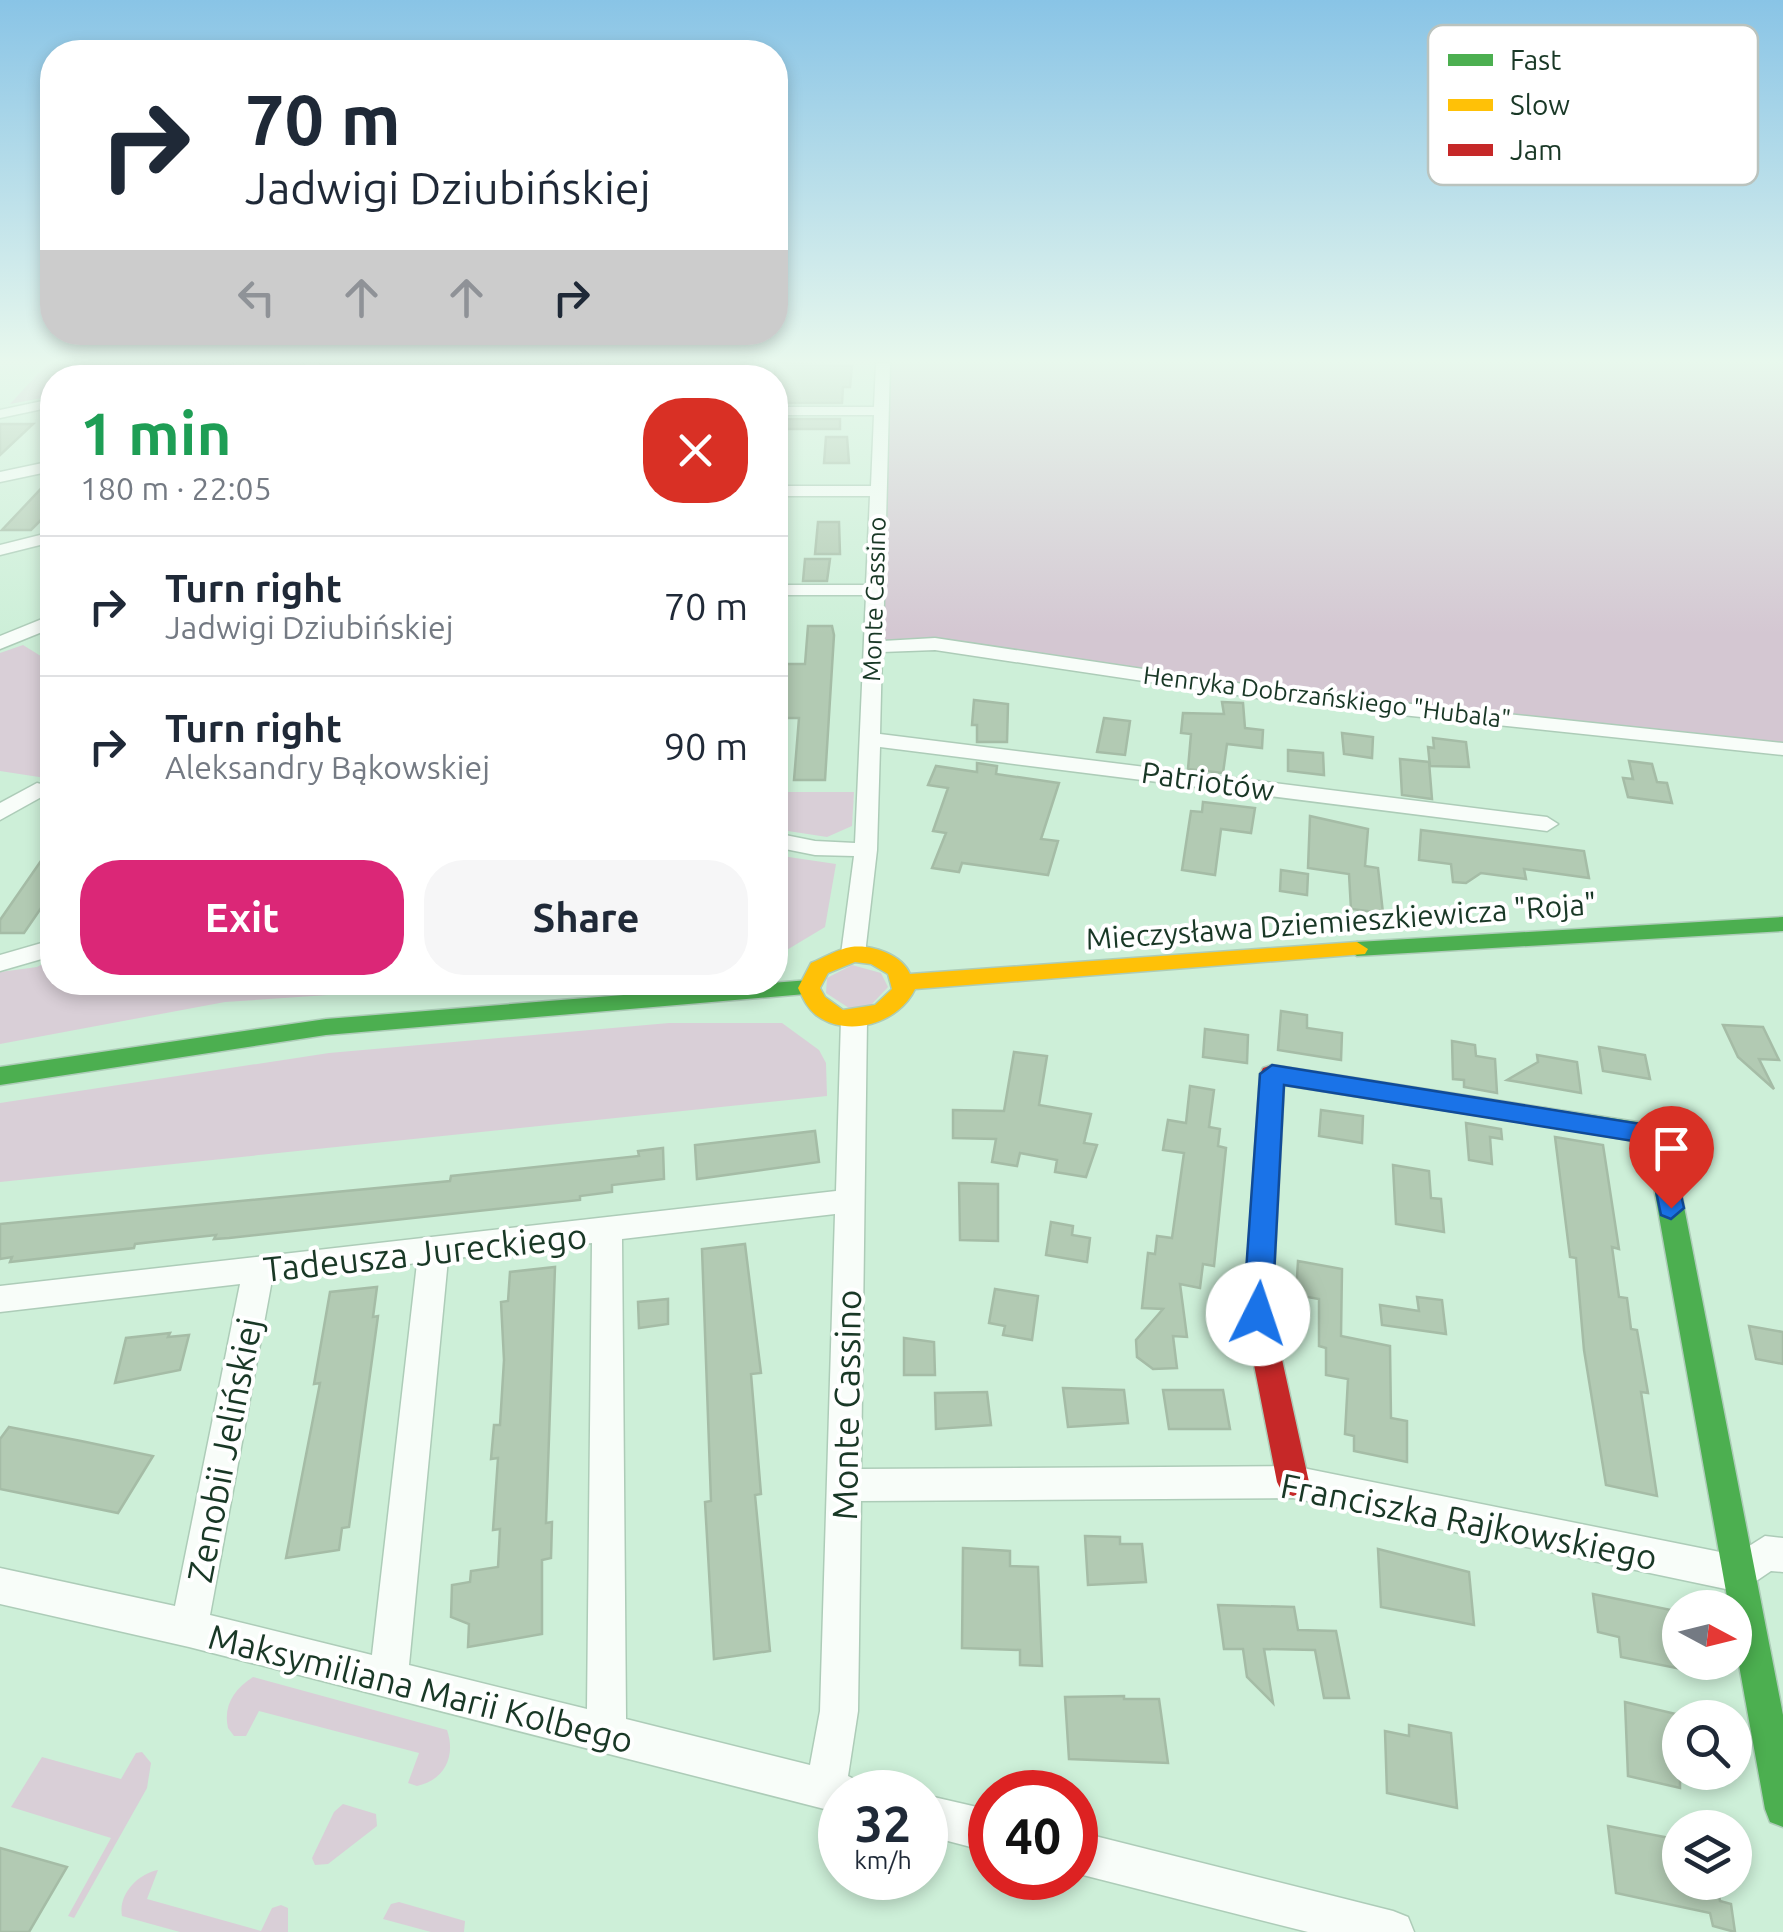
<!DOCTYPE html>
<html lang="en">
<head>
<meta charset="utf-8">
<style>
	:root { --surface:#fff; --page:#f6f6f7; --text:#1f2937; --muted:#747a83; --line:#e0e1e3; --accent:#db2777 }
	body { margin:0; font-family:Ubuntu,sans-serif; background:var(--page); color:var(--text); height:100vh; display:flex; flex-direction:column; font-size:38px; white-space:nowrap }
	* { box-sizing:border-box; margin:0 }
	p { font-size:32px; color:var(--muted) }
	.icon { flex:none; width:55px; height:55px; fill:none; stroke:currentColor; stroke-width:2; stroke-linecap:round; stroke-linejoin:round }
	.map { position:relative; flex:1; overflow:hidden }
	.drawer { position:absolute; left:40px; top:365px; width:748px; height:630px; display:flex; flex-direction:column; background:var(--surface); border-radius:40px; box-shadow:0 5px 15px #0003 }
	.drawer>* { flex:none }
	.banner { position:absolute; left:40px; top:40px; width:748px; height:305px; border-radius:40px; box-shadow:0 5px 15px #0003; background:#fff; color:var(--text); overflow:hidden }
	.needle { width:65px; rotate:97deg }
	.buttons { position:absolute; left:1662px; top:1590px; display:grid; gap:20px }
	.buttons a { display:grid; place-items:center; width:90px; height:90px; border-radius:50%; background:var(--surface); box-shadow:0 5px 15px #0003; font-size:50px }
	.speed { position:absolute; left:818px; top:1770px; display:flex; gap:20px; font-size:50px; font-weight:700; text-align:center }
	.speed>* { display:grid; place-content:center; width:130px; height:130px; border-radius:50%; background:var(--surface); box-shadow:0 5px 15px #0003; line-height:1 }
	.speed small { font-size:25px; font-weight:400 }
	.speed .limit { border:15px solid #d22; background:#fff; color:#111 }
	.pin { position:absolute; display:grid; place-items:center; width:85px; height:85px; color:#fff; margin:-102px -42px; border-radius:50% 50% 50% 0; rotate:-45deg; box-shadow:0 0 10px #0007 }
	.pin .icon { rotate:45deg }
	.me { position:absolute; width:110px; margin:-55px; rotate:4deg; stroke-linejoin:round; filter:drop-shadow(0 0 8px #0008) }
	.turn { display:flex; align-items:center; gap:35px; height:210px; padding:0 40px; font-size:45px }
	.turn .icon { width:130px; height:130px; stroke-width:2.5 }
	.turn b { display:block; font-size:70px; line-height:85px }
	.lanes { display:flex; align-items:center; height:95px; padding:0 40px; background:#0003; justify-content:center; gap:50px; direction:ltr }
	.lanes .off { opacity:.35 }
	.round { display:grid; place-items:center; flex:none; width:105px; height:105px; border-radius:40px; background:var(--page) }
	.overview { display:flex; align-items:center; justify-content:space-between; height:170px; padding:0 40px }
	h1 { font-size:60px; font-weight:600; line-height:75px; color:#1e9e55 }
	.button { display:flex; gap:20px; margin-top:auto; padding:20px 40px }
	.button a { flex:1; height:115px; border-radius:40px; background:var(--accent); color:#fff; font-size:40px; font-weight:600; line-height:115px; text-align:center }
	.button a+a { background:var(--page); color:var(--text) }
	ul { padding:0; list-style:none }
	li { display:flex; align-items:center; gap:30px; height:140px; padding:0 40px; border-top:2px solid var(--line) }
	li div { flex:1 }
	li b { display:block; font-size:38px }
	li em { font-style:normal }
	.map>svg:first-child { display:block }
	.green { fill:#d9cfd7 }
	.forest { fill:#d4c7d2 }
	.building { fill:#b2cab3; stroke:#a5bca6; stroke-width:2.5 }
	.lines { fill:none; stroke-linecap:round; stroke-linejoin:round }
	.street-casing { stroke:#adccb8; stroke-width:3 }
	.fast-casing { stroke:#adccb8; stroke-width:3 }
	.slow-casing { stroke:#adccb8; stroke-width:3 }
	.jam-casing { stroke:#adccb8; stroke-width:3 }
	.street { fill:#f8fdf9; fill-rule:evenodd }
	.fast { fill:#4caf50; fill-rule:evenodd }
	.slow { fill:#ffc107; fill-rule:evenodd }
	.jam { fill:#c62828; fill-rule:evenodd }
	.route { fill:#1a73e8; stroke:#114b97; stroke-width:2.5 }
	.labels { text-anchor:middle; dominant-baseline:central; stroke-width:8; stroke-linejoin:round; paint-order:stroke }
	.far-street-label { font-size:25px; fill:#193826; stroke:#fff }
	.street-label { font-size:30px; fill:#193826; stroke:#fff }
	.near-street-label { font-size:35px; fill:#193826; stroke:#fff }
	.key { fill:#fff; stroke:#bac3be; stroke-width:2.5 }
	.key-label { font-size:28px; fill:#193826 }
</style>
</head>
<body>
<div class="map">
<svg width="1783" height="1932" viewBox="0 0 1783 1932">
	<rect width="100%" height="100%" fill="#cdefd8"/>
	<g class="green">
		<polygon points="23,645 52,663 52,779 0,771 0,653"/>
		<polygon points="775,792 854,792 852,826 827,837 775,829"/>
		<polygon points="775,855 836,864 825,927 775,957"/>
		<polygon points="52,959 52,982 506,983 225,1002 0,1044 0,972 37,967"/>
		<polygon points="852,965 881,973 888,987 871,1005 849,1008 826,993 827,978"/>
		<polygon points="669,1023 782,1023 819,1050 826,1063 827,1096 0,1182 0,1103 329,1053"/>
		<path d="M253,1677L447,1730C456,1756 445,1780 417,1786L408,1783L419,1753L259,1711L246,1736H234L228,1728C223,1706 234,1689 253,1677Z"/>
		<polygon points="142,1752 151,1763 147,1788 74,1918 68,1916 111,1838 11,1807 42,1757 121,1779 136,1753"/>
		<polygon points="343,1804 376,1814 377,1826 328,1864 315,1865 312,1858 334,1812"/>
		<path d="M158,1870L147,1899L261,1931L272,1908L281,1905L288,1908V1932H180L122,1916C118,1895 137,1874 158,1870Z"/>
		<polygon points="399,1902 465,1921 464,1932 431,1932 383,1919 391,1904"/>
	</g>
	<g class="forest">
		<polygon points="231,363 154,377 52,378 52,396 10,404 47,364"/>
		<polygon points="884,363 1783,363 1783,749 1297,698 935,644 873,647"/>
	</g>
	<g class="building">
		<polygon points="775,363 852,366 850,387 843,387 842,403 775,403"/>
		<rect x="775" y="419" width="65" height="10"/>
		<polygon points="0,424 33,424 0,455"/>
		<polygon points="826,437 847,437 849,463 824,463"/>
		<polygon points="52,477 52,509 31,530 2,530"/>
		<polygon points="818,522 839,522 840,554 815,554"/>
		<polygon points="805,559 830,559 827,581 803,581"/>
		<polygon points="808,626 832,626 834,635 825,780 794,780 799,718 775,718 775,664 805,664"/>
		<polygon points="974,700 1008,704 1007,742 977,742 977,725 972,725"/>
		<polygon points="1222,702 1243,703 1245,728 1263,730 1262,748 1227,744 1223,773 1188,769 1191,734 1181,733 1183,713 1224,714"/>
		<polygon points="1104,718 1130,721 1125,755 1097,752"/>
		<polygon points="1342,733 1373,737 1372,758 1344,754"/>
		<polygon points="1433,738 1466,742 1469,767 1430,766 1428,747 1434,748"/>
		<polygon points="1288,750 1323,753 1324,775 1288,771"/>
		<polygon points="1400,759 1429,762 1432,799 1402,795"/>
		<polygon points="1629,761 1652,764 1657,782 1667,783 1672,803 1628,797 1623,778 1633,779"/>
		<polygon points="977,763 997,766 996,774 1059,783 1041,839 1058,841 1048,875 962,863 959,872 932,868 946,833 933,831 948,788 928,785 936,766 977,772"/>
		<polygon points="1203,802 1255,808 1251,833 1221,829 1215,875 1182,870 1191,811 1202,812"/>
		<polygon points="1310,816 1368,829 1365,866 1378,868 1383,913 1351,909 1349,874 1308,868"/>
		<polygon points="1421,830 1584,851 1589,878 1524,869 1526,879 1481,873 1466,883 1453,882 1451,864 1419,860"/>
		<polygon points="52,845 52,892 24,933 0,933 0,920"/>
		<polygon points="1281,870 1308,874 1307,895 1280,891"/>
		<polygon points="1281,1011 1307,1015 1307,1028 1342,1033 1341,1060 1278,1050"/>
		<polygon points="1723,1025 1763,1027 1779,1060 1759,1059 1774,1089 1738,1057"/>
		<polygon points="1205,1029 1248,1035 1247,1063 1203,1057"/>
		<polygon points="1452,1041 1475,1045 1476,1056 1495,1059 1497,1093 1464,1087 1464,1080 1453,1079"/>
		<polygon points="1599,1047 1645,1055 1650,1079 1603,1071"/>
		<polygon points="1014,1052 1047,1056 1039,1105 1091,1114 1084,1143 1097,1145 1086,1177 1055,1172 1057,1160 1020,1153 1017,1166 992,1162 996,1139 953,1138 953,1110 1004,1111"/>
		<polygon points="1537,1055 1577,1062 1581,1093 1507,1080 1538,1062"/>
		<polygon points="1190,1086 1214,1090 1209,1127 1220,1129 1218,1146 1226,1148 1214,1266 1203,1264 1200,1288 1180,1284 1187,1337 1173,1336 1177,1368 1153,1369 1137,1357 1136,1340 1163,1309 1142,1308 1148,1253 1155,1254 1157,1236 1172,1238 1184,1153 1163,1150 1168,1120 1186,1123"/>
		<polygon points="1321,1110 1363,1116 1362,1143 1319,1136"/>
		<polygon points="1466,1123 1501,1129 1502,1139 1490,1137 1492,1164 1469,1160"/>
		<polygon points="815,1131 819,1162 697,1179 695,1145"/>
		<polygon points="1555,1137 1603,1145 1619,1249 1612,1247 1619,1297 1627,1298 1631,1329 1637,1330 1648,1393 1641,1392 1657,1496 1606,1485 1584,1350 1576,1258 1570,1257"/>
		<polygon points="663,1148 664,1179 612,1185 612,1192 580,1196 580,1200 229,1238 214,1239 216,1235 152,1242 135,1244 134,1248 10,1262 12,1257 0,1259 0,1224 450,1181 451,1176 639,1156 638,1151"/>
		<polygon points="1393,1165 1429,1171 1431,1198 1441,1199 1444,1232 1396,1224"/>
		<polygon points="959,1183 998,1184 998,1241 960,1240"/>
		<polygon points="1051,1222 1073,1226 1072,1235 1090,1238 1087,1262 1046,1255"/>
		<polygon points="745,1244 761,1373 751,1374 761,1494 755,1495 770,1651 714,1659 705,1502 711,1501 702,1249"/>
		<polygon points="1298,1261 1342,1269 1341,1336 1390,1346 1391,1418 1407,1421 1407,1462 1354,1451 1354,1436 1345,1434 1348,1379 1326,1375 1326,1348 1319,1346 1319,1299 1296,1295"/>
		<polygon points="555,1267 546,1523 552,1522 551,1558 542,1560 542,1634 468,1647 469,1624 451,1617 452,1585 470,1582 471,1571 498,1567 500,1529 493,1530 498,1458 491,1459 494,1425 500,1425 504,1360 501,1302 508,1301 510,1272"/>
		<polygon points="377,1287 373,1317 378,1316 349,1527 342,1528 339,1550 286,1558 320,1383 314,1384 330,1292"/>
		<polygon points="995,1289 1038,1296 1032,1340 1003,1335 1005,1326 989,1323"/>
		<polygon points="1417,1297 1442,1300 1446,1334 1382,1325 1380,1305 1419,1311"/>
		<polygon points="668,1299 668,1324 639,1328 638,1302"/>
		<polygon points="1749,1326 1783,1332 1783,1364 1756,1359"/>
		<polygon points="170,1333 168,1337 189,1335 180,1370 115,1383 126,1338"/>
		<polygon points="904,1338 934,1342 935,1375 904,1375"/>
		<polygon points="1063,1388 1124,1390 1128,1423 1068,1427"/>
		<polygon points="1163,1390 1223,1390 1230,1429 1169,1429"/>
		<polygon points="987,1392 991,1425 936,1429 935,1393"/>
		<polygon points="9,1427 81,1441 153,1456 118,1513 0,1489 0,1439"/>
		<polygon points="1085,1536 1120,1537 1120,1544 1142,1544 1146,1582 1088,1585"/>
		<polygon points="963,1548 1010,1551 1010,1566 1038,1567 1042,1666 1020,1665 1020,1650 962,1648"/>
		<polygon points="1378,1549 1469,1572 1474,1625 1381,1607"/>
		<polygon points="1593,1594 1671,1610 1681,1669 1621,1657 1619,1637 1598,1632"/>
		<polygon points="1218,1605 1294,1607 1298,1630 1336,1631 1349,1698 1324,1698 1315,1650 1264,1649 1273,1703 1247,1677 1243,1649 1224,1649"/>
		<polygon points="1124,1696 1124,1699 1159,1699 1168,1763 1069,1759 1065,1697"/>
		<polygon points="1625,1702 1680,1715 1680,1788 1628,1776"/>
		<polygon points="1409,1725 1451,1733 1457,1808 1387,1793 1385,1731 1409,1736"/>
		<polygon points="1608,1826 1680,1840 1680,1882 1717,1882 1720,1901 1731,1904 1735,1932 1713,1926 1710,1913 1616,1893"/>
		<polygon points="0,1848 67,1867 29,1932 0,1932"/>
	</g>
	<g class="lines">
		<g class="street-casing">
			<g id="street">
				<polygon points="238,363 266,363 209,378 179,378"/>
				<polygon points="304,363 318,363 327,378 313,378"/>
				<polygon points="585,363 611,363 560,378 533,378"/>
				<polygon points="876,363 890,363 883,641 935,638 1297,692 1783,743 1783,755 1297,704 935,650 882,652 880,734 1547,817 1558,824 1547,831 880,747 877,850 865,954 862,960 844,960 841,954 854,856 815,855 775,847 775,833 815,841 855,843 866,595 775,595 775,585 866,585 870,496 775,496 775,486 871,486 874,415 775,415 775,407 874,407"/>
				<polygon points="52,399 52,407 0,418 0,410"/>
				<polygon points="52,461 52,471 0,482 0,472"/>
				<polygon points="52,532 52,542 0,555 0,545"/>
				<polygon points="52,615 52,628 0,649 0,636"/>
				<polygon points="37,783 45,785 48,790 45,795 0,820 0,803"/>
				<polygon points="52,940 52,956 0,971 0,955"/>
				<path d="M854,1010L867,1019L861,1469L1293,1466L1735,1555L1765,1536L1783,1538V1572L1771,1571L1740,1592L1293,1498L861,1501L858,1711L848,1776L854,1779L860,1792H840V1813L189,1647L0,1604V1568L175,1606L240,1284L0,1312V1286L836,1191L841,1019ZM835,1214L820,1711L810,1765L626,1719L622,1239ZM592,1243L587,1709L409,1665L448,1259ZM417,1263L372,1655L210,1615L272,1280Z"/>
				<polygon points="925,1795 990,1810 990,1852 925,1835"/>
				<polygon points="1075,1831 1393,1911 1408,1917 1414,1932 1308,1932 1075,1873"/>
			</g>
		</g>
		<g class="fast-casing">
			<g id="fast">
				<polygon points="1783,917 1783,931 1357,956 1346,949 1357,942"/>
				<polygon points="809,980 820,988 817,993 326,1035 0,1085 0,1067 326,1019"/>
				<polygon points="1545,1108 1657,1125 1666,1128 1670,1135 1783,1715 1783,1827 1770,1822 1765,1809 1735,1643 1735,1608 1729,1608 1646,1143 1536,1124 1532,1117 1536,1110"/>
			</g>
		</g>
		<g class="slow-casing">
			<path id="slow" d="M1357,942L1368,949L1365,954L915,989C899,1023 848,1039 816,1015C807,1008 803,998 798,988L811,963C823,958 838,949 851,947C872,944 902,955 910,974ZM855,962L871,964L888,974L892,989L875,1005L843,1010L825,997L820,988L828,973Z"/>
		</g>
		<g class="jam-casing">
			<polygon id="jam" points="1272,1065 1545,1108 1554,1110 1558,1117 1554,1124 1545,1126 1284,1085 1272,1314 1309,1482 1304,1492 1293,1496 1282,1492 1277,1482 1244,1314 1260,1074 1263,1068"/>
		</g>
		<use href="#street" class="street"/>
		<use href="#fast" class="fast"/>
		<use href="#slow" class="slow"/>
		<use href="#jam" class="jam"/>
	</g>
	<linearGradient id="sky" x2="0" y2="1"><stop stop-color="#89c4e6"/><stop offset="0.57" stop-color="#e8f8ed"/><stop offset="1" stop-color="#e8f8ed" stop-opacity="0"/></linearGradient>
	<rect width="1783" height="634" fill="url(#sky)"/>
	<polygon class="route" points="1272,1065 1666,1128 1684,1208 1671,1219 1661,1215 1646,1143 1284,1085 1272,1314 1268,1322 1258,1326 1248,1322 1243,1314 1260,1074"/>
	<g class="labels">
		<g class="far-street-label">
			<text transform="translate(874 599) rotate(-88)">Monte Cassino</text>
			<text transform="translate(1327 697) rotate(7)">Henryka Dobrzańskiego "Hubala"</text>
		</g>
		<g class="street-label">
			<text transform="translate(1208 781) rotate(8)">Patriotów</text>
			<text transform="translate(1341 921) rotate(-4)">Mieczysława Dziemieszkiewicza "Roja"</text>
		</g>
		<g class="near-street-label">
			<text transform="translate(425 1252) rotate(-6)">Tadeusza Jureckiego</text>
			<text transform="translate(846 1405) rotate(-89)">Monte Cassino</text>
			<text transform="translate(224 1450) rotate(-79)">Zenobii Jelińskiej</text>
			<text transform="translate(1469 1521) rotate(11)">Franciszka Rajkowskiego</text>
			<text transform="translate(421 1688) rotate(14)">Maksymiliana Marii Kolbego</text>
		</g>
	</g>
	<rect x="1428" y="25" width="330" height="160" rx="15" class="key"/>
	<rect x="1448" y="54" width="45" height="12" fill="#4caf50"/>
	<rect x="1448" y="99" width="45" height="12" fill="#ffc107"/>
	<rect x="1448" y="144" width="45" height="12" fill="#c62828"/>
	<g class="key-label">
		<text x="1510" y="70">Fast</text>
		<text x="1510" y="115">Slow</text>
		<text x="1510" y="160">Jam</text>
	</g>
</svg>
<div class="buttons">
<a><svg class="needle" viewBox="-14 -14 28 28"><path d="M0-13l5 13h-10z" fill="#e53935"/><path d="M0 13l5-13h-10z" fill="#747a83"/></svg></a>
<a><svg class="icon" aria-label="search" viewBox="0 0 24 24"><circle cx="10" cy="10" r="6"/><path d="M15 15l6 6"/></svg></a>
<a><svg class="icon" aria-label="layers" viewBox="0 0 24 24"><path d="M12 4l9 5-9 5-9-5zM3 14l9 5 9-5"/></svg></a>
</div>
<div class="speed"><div>32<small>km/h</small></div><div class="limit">40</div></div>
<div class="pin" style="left:1671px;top:1208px;background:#d93025"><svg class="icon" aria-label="arrive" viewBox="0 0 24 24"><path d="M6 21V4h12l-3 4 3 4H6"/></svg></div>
<svg class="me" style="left:1258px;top:1314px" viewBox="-20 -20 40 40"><circle r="19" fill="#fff"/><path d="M0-13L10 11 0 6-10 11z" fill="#1a73e8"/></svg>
<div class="banner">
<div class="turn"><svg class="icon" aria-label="right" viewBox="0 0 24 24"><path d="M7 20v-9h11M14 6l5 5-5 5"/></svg><div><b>70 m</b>Jadwigi Dziubińskiej</div></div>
<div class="lanes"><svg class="icon off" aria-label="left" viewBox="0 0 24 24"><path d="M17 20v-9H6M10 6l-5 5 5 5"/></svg><svg class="icon off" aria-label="ahead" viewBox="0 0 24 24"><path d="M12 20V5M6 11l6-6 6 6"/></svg><svg class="icon off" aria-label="ahead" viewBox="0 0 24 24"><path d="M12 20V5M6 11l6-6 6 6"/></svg><svg class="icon" aria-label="right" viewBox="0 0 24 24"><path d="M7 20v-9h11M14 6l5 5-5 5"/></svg></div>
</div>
<section class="drawer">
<div class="overview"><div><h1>1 min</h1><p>180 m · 22:05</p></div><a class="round" style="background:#d93025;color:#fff"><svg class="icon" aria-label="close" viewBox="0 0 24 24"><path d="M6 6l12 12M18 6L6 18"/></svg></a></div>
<ul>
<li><svg class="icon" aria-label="right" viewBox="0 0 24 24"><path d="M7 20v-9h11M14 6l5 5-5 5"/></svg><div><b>Turn right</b><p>Jadwigi Dziubińskiej</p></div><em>70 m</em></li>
<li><svg class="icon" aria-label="right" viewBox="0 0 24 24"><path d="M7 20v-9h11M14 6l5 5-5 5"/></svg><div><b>Turn right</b><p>Aleksandry Bąkowskiej</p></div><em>90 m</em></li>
</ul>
<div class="button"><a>Exit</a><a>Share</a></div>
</section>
</div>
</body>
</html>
